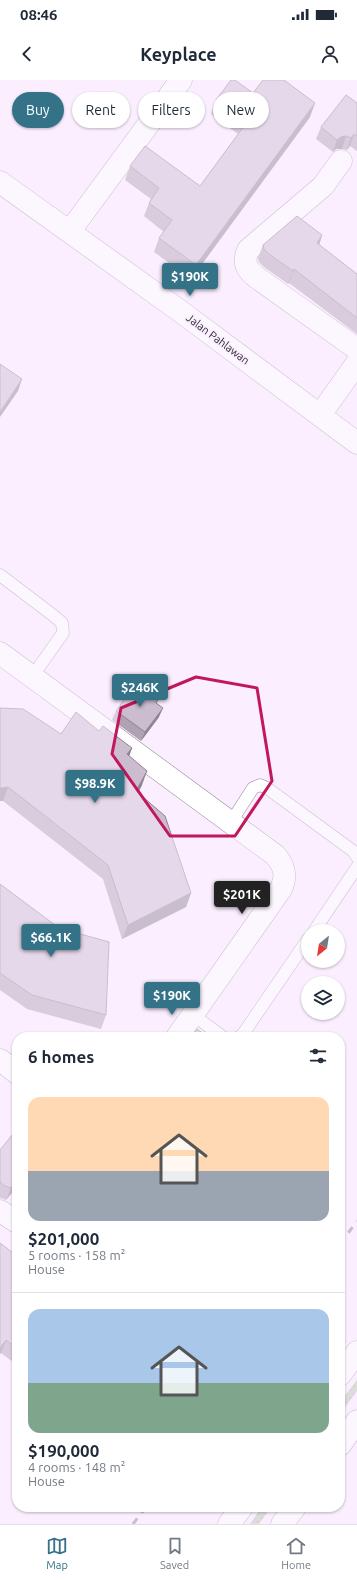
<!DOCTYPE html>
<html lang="en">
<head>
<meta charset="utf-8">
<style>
  body { margin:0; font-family:Ubuntu,sans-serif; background:#f2f2f3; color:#1f2937; height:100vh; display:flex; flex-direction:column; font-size:15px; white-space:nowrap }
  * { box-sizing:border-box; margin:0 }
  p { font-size:13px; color:#747a83 }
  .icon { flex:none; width:22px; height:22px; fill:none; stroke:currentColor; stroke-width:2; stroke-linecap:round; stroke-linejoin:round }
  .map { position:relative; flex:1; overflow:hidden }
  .sheet { position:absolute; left:12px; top:952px; width:333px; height:480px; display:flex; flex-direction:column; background:#fff; border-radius:16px; box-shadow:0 1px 3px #0004 }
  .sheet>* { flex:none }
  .guide { position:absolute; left:12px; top:12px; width:333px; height:36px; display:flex; gap:8px }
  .needle { width:26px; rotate:210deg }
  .tools { position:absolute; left:301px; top:844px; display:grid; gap:8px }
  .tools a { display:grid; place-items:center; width:44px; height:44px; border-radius:50%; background:#fff; box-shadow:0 1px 3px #0004; font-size:20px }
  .price { position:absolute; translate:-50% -34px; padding:0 9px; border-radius:4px; background:#347288; color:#fff; font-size:13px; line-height:26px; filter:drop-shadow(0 1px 2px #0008) }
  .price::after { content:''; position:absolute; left:50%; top:24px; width:12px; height:9px; margin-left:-6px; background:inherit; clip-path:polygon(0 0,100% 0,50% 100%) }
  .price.active { background:#222; color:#fff }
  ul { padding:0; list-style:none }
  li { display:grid; align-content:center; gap:8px; height:212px; padding:0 16px }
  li+li { border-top:1px solid #e0e1e3 }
  li span { display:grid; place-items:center; height:124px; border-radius:12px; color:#555 }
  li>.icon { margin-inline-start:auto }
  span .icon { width:72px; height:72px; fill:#fffc; stroke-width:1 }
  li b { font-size:17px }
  h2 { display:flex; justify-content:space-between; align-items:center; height:48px; padding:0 16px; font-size:17px }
  .tag { padding:0 14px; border-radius:18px; background:#fff; box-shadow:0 1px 3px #0004; font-size:14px; line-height:36px }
  .tag.active { background:#347288; color:#fff }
  .status { display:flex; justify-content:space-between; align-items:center; height:28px; padding:0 20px; background:#fff; direction:ltr }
  .status svg { height:11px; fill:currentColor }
  header { display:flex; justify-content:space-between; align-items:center; height:52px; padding:0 16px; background:#fff; font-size:18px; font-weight:700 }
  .menu { display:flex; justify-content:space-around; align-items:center; height:56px; border-top:1px solid #e0e1e3; background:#fff; font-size:11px; color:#747a83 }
  .menu a { display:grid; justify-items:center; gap:2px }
  .menu .active { color:#347288 }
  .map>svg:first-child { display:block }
  .grass { fill:url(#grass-dots) }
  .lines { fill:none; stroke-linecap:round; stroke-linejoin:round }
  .lane-casing { stroke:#928497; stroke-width:13 }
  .street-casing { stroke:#928497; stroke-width:23 }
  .secondary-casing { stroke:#928497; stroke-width:23 }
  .highway-casing { stroke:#928497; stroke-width:23 }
  .lane { stroke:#fff; stroke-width:12 }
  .street { stroke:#fff; stroke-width:22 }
  .secondary { stroke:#fff; stroke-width:22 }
  .highway { stroke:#fff; stroke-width:22 }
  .rail { stroke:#8c848f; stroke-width:3; stroke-dasharray:7 7; stroke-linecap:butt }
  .wall { fill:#afa2b3 }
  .shaded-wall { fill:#8f8492 }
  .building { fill:#ccbcd0; stroke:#8f8492 }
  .marked { fill:none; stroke:#c2185b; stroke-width:3; stroke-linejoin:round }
  .labels { text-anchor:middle; stroke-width:3; stroke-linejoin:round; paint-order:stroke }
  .street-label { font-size:11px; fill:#2f2a31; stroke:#faeeff }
</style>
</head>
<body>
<div class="status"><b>08:46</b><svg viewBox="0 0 49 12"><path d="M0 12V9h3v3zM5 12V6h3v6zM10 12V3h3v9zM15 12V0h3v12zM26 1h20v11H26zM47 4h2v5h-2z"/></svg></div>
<header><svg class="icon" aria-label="back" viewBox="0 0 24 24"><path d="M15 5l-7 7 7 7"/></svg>Keyplace<svg class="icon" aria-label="person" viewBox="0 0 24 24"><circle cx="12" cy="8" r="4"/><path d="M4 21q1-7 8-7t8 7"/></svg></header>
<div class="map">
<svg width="357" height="1444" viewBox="0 0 357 1444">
  <defs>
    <pattern id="grass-dots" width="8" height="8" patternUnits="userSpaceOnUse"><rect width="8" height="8" fill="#bcc5ad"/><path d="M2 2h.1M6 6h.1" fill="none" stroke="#a2a995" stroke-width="1.8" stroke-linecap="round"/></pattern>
  </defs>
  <rect width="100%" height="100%" fill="#faeeff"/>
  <g class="grass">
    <polygon points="357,1300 357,1311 340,1334 340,1322"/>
    <polygon points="262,1427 271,1427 259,1444 250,1444"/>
  </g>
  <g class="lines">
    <g class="lane-casing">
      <g id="lane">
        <polyline points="0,495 54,536 62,543 63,553 32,597"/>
        <polyline points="231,742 253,708 260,705 267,708 353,771 357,777"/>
        <polyline points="314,851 357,787"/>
        <polyline points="193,935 223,957"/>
        <polyline points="239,957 243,954 308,859"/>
      </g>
    </g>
    <g class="street-casing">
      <g id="street">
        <path d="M341,81L323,106L248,170C243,182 246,189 256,197L357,269"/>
        <polyline points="70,151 181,0"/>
        <polyline points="320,335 357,283"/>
        <path d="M0,573L275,775C285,786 287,796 281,809L177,957"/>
        <polyline points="0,980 17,993"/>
        <polyline points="0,1131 17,1142"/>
      </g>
    </g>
    <g class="secondary-casing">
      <polyline id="secondary" points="0,102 184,234 357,363"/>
    </g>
    <g class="highway-casing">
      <g id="highway">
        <polyline points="340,1295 357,1272"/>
        <polyline points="340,1365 357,1341"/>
        <polyline points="229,1444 242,1427"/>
        <polyline points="282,1444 295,1427"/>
      </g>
    </g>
    <use href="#lane" class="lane"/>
    <use href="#street" class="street"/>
    <use href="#secondary" class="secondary"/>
    <use href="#highway" class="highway"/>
    <g class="rail">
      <polyline points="340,1164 357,1141"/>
      <polyline points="133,1444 146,1427"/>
    </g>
  </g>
  <g class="wall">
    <polygon points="253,13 310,37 191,199 154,172 159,158 164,152 144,136 149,123 151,119 125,100 130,86 200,106 238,54 211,34 216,20"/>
    <polygon points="357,23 357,71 350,66 347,70 342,69 336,69 333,72 316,59 321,47"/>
    <polygon points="322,155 319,165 357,194 357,254 289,203 288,204 264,187 259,182 258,178 263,165"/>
    <polygon points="138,611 157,624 159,637 141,661 112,640 116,631"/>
    <polygon points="0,628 61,654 99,651 132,668 129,676 142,705 138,713 191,813 186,827 122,859 103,799 3,721"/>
    <polygon points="0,804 106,935 101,949 27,929 0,910"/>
    <polygon points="17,1049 17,1107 6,1120 0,1118 0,1070"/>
    <polygon points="0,1163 17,1176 17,1285 1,1273 0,1274"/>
  </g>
  <g class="shaded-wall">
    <polygon points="315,23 310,37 191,199 196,185"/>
    <polygon points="354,54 350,66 347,70 351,58"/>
    <polygon points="346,56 342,69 336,69 333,72 337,60 341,57"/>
    <polygon points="322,155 318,169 317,163"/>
    <polygon points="294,189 289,203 288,204 293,191"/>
    <polygon points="22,299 18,311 0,337 0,332"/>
    <polygon points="163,628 159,637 141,661 145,652"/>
    <polygon points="132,668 127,682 127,674"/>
    <polygon points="147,691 142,705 131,725 136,711"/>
    <polygon points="8,707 3,721 0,721 0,708"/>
    <polygon points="191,813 186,827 122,859 128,845"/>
    <polygon points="17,1100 17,1107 6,1120 11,1108"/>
    <polygon points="6,1260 1,1273 0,1274 0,1268"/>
  </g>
  <g class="building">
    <polygon points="231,0 235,0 253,13 263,0 284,0 315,23 196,185 159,158 172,140 149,123 159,108 130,86 145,66 200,106 247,42 216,20"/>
    <polygon points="346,15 357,23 357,56 354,54 351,58 346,56 341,57 337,60 321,47"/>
    <polygon points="297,136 322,155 317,163 357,194 357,238 294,189 293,191 269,174 264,169 263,165"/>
    <polygon points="0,284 22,299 0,332"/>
    <polygon points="142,605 159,618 156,623 163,628 145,652 116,631 133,607 138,611"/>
    <polygon points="0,628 23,629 61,654 76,632 99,651 103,646 132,668 127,674 147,691 136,711 165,736 191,813 128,845 108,785 8,707 0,708"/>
    <polygon points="0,804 59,848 109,862 106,935 32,915 0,893"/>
    <polygon points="197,949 208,957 191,957"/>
    <polygon points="17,1049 17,1100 11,1108 5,1106 0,1102 0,1070"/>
    <polygon points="0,1163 17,1176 17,1268 6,1260 0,1268"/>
  </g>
  <path d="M0 0H357V1444H0ZM196,597L257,608L272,701L235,756H170L112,674L121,628Z" fill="#faeeff" fill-opacity=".55" fill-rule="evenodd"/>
  <path class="marked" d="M196,597L257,608L272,701L235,756H170L112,674L121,628Z"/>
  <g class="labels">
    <g class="street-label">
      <text transform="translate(218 259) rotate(37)" y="4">Jalan Pahlawan</text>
    </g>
  </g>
</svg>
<div class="tools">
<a><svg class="needle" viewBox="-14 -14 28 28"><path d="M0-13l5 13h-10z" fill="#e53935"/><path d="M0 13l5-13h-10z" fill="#747a83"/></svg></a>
<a><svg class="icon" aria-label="layers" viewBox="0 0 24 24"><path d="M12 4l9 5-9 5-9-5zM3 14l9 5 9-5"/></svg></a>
</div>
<b class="price" style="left:190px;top:217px">$190K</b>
<b class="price" style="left:140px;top:628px">$246K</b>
<b class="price" style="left:95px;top:724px">$98.9K</b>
<b class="price active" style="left:242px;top:835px">$201K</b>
<b class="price" style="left:51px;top:878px">$66.1K</b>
<b class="price" style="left:172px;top:936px">$190K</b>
<div class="guide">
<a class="tag active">Buy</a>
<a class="tag">Rent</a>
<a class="tag">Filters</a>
<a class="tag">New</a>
</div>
<section class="sheet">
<h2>6 homes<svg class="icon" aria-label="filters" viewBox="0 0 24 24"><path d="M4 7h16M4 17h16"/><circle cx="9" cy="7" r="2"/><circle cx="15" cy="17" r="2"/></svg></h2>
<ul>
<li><span style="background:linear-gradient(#ffd9b3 60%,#9aa5b1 0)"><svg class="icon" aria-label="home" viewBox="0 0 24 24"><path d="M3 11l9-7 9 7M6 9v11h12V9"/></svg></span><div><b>$201,000</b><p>5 rooms · 158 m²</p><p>House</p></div></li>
<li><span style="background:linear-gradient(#a9c7e8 60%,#7fa58c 0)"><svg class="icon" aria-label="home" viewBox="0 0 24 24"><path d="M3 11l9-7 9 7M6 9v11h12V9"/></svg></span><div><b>$190,000</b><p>4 rooms · 148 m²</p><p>House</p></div></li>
</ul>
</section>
</div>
<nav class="menu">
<a class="active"><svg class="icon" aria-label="map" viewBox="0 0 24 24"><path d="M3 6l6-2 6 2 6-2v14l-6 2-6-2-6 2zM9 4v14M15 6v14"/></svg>Map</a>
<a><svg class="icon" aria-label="saved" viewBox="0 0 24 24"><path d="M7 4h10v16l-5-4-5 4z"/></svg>Saved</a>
<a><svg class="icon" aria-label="home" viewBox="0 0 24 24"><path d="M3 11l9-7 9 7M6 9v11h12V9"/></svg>Home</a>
</nav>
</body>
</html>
